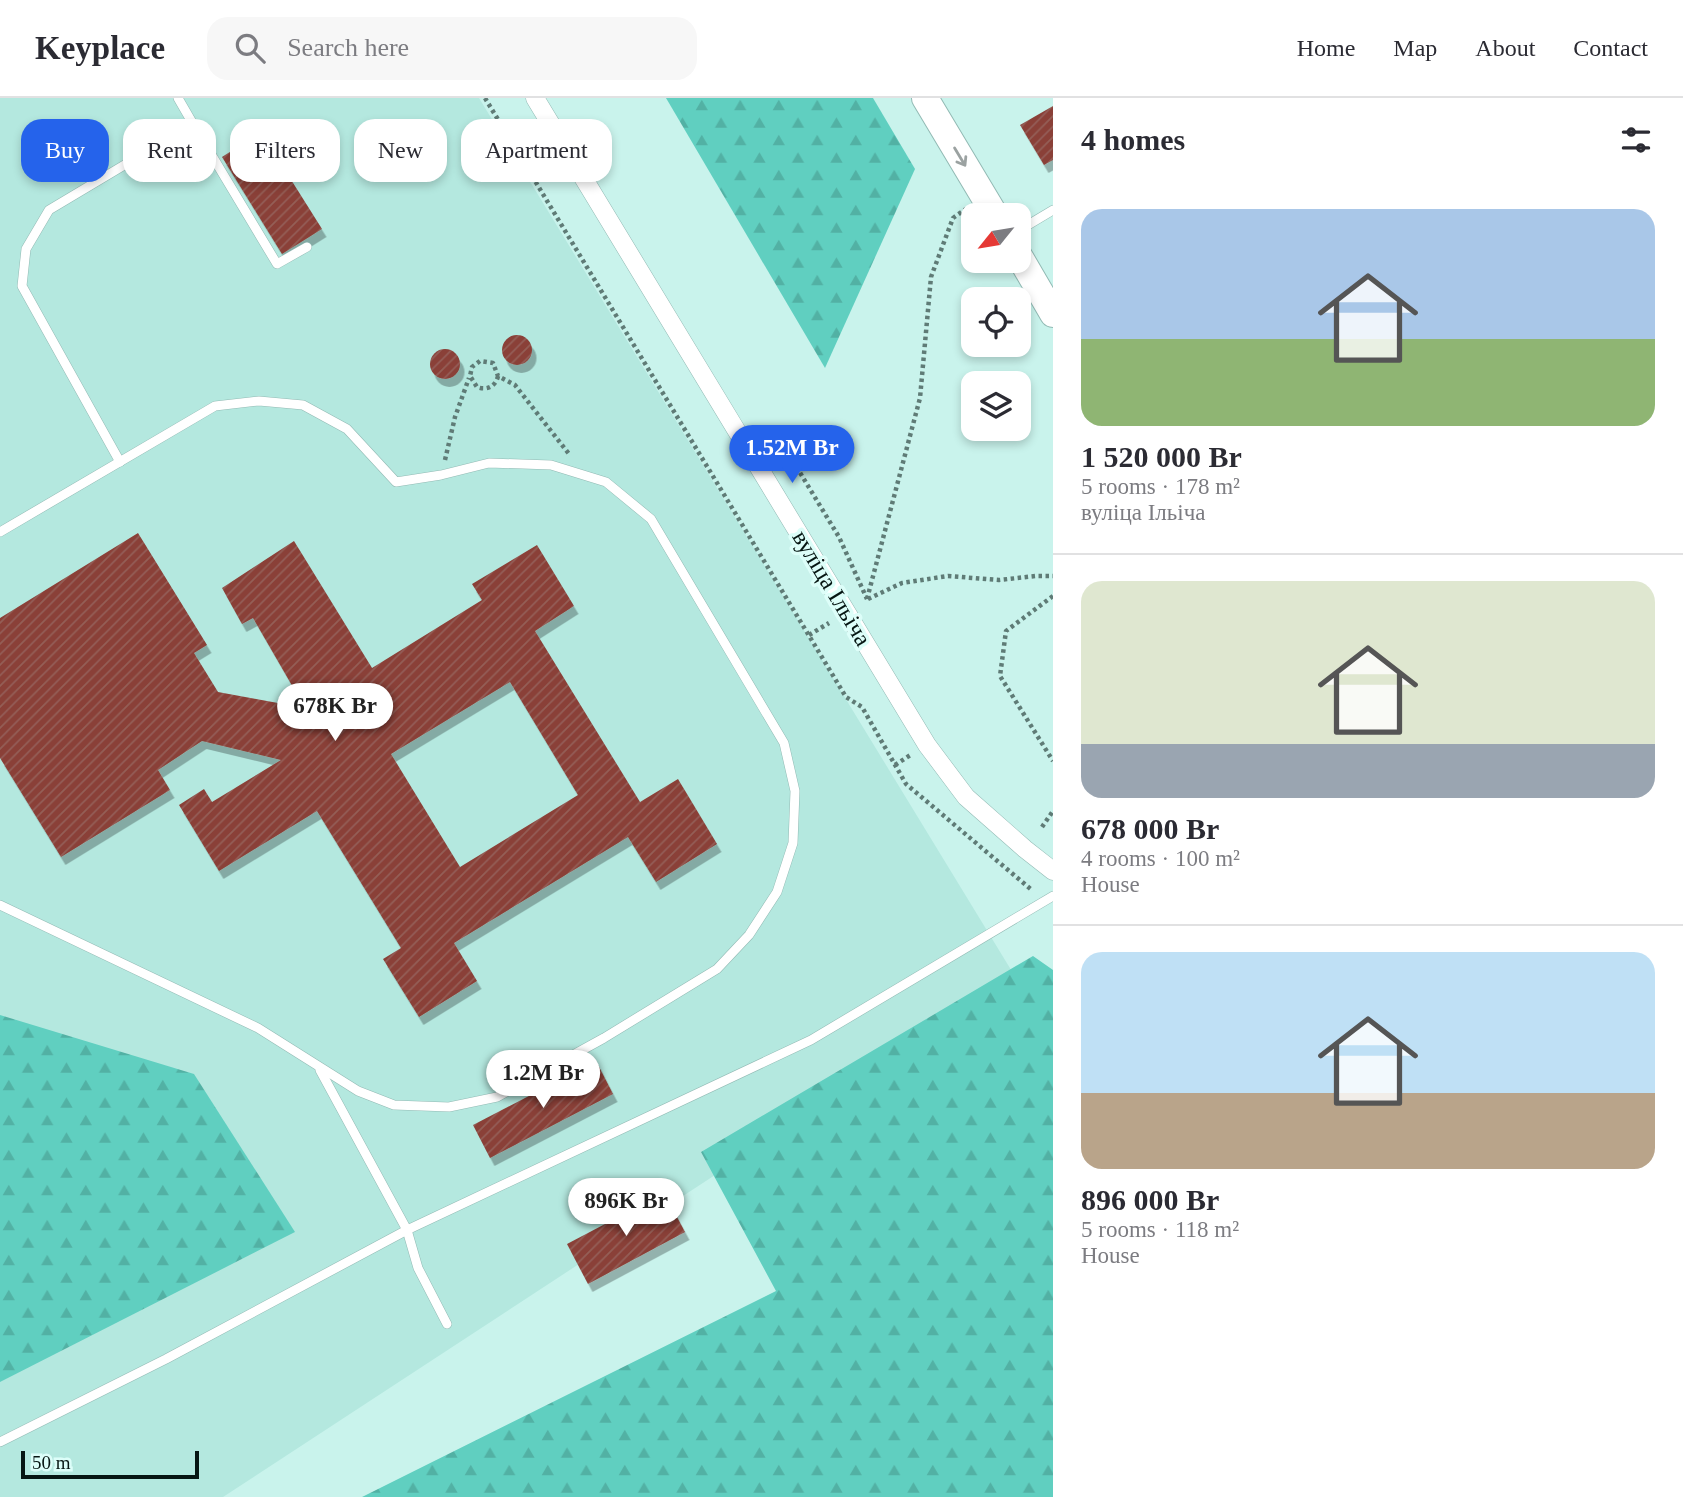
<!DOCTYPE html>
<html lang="en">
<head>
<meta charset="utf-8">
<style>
  body { margin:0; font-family:Georgia,serif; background:#f7f7f7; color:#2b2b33; height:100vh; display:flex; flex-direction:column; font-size:26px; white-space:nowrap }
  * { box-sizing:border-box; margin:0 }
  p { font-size:23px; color:#7c7c81 }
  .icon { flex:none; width:38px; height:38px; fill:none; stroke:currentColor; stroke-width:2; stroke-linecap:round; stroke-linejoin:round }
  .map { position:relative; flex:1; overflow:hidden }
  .drawer { display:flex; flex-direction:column; background:#fff; width:630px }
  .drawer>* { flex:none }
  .top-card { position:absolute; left:21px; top:21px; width:665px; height:63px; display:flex; gap:14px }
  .needle { width:46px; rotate:240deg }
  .controls { position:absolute; left:961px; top:105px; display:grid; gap:14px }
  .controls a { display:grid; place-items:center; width:70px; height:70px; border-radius:14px; background:#fff; box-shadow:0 4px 10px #0003; font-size:35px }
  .scale { position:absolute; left:21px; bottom:18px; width:178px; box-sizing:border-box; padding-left:7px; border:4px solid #061613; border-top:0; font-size:19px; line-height:24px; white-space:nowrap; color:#061613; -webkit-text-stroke:5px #ddfef9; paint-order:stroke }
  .price { position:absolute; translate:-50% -60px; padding:0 16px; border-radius:24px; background:#fff; color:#222; font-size:23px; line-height:46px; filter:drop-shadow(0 2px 4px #0008) }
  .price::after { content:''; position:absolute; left:50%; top:42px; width:21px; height:16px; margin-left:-10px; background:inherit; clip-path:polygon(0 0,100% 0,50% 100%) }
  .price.active { background:#2563eb; color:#fff }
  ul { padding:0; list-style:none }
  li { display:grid; align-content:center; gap:14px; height:371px; padding:0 28px }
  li+li { border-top:2px solid #e1e1e2 }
  li span { display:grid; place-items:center; height:217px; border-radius:21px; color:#555 }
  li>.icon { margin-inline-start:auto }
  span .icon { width:126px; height:126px; fill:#fffc; stroke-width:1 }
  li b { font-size:30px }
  h2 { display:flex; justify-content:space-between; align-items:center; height:84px; padding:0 28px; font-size:30px }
  .pill { padding:0 24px; border-radius:21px; background:#fff; box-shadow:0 4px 10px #0003; font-size:24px; line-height:63px }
  .pill.active { background:#2563eb; color:#fff }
  header { display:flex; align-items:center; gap:42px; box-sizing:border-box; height:98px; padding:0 35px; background:#fff; border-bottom:2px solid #e1e1e2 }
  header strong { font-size:33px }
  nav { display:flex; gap:38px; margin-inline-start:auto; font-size:24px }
  .search { width:490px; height:63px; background:#f7f7f7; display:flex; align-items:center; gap:18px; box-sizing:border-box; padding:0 24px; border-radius:21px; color:#7c7c81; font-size:26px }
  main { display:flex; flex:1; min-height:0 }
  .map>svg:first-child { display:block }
  .built { fill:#b4e8df }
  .forest { fill:url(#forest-firs) }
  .building { fill:url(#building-hatch); fill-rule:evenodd; filter:url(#shadow) }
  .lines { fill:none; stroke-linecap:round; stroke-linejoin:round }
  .lane-casing { stroke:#92bab4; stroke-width:10 }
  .street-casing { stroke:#92bab4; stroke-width:19 }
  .secondary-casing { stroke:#92bab4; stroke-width:28 }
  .path { stroke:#5f7b76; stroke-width:4.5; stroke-dasharray:3.5 3.5; stroke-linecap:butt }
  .lane { stroke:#fff; stroke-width:9 }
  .street { stroke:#fff; stroke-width:18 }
  .secondary { stroke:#fff; stroke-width:26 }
  .oneway { stroke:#9ba2a1 }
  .labels { text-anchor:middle; stroke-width:7; stroke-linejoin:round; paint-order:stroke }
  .street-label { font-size:24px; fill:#061613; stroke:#ddfef9 }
</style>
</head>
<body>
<header>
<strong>Keyplace</strong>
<div class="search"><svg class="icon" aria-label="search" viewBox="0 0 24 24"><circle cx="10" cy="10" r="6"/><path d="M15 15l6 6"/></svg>Search here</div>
<nav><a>Home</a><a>Map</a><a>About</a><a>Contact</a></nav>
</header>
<main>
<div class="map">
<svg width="1053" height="1399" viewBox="0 0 1053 1399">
  <defs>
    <pattern id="forest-firs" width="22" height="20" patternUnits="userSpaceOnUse" patternTransform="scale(1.75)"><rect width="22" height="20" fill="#60cfc0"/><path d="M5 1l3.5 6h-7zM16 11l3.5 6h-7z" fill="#52b1a4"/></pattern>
    <pattern id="building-hatch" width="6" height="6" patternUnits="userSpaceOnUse" patternTransform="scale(1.75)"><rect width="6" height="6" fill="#8a4037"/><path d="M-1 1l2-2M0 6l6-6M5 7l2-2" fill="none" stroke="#945e57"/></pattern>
    <filter id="shadow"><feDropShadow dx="4.5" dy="8" stdDeviation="0" flood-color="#0004"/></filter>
  </defs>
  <rect width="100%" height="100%" fill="#c9f3ec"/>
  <polygon class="built" points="0,0 479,0 1016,880 223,1399 0,1399"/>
  <g class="forest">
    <polygon points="666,0 873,0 915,71 825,270"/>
    <polygon points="1033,858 1053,872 1053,1399 362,1399 776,1193 701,1054"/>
    <polygon points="0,917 194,976 295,1134 0,1284"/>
  </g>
  <g class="building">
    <polygon points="1053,8 1053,62 1044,67 1020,27"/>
    <polygon points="261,34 322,131 282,156 222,59"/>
    <circle cx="517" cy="252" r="15"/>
    <circle cx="445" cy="266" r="15"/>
    <path d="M138,435L207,547L194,555L218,594L305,610L253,520L242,526L222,490L294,443L372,570L482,502L472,486L537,447L574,508L535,533L640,704L678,681L717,746L656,784L628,739L454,845L477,883L419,919L383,861L401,850L317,713L219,773L179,707L204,691L212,704L281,662L202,643L158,672L170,692L61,759L0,660V520ZM510,584L578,697L460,769L391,656Z"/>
    <polygon points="596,963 613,996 490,1060 473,1027"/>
    <polygon points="664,1095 685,1134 588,1186 567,1146"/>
  </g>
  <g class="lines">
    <g class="lane-casing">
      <g id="lane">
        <polyline points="193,26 277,166 307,149"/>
        <polyline points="1018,133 1053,112"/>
        <polyline points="120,364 22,188 26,151 49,112 193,26 178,0"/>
        <polyline points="0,434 215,308 259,303 303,307 347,331 396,384 441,377 489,365 551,367 606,384 651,421 784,645 795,693 793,745 777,794 749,837 717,871 604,940 497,999 449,1009 394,1007 358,993 258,930 0,807"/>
        <polyline points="320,972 407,1132 418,1170 447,1226"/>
        <polyline points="0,1344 166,1261 407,1132 811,942 1053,798"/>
      </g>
    </g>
    <g class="street-casing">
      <polyline id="street" points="535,0 927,647 966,699 1025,751 1053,773"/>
    </g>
    <g class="secondary-casing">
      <g id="secondary">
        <polyline points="925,0 995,117"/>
        <polyline points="1018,156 1053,216"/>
      </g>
    </g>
    <g class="path">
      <polyline points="485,0 846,599 862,609 906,686 1033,793"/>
      <path d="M498,278C496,288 487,293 477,289L470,278L472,269L480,263L493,265L498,278L515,287L569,356"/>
      <polyline points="782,345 839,439 867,501"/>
      <polyline points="445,362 455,319 469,280"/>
      <polyline points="1053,498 1006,533 1000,578 1053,663"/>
      <polyline points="867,501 920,300 931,179 953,120 966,111"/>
      <polyline points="868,501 902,485 948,478 999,482 1036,478 1053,478"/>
      <polyline points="809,537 829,525"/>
      <polyline points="895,667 912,656"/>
      <polyline points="1042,729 1053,713"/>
    </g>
    <use href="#lane" class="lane"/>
    <use href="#street" class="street"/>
    <use href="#secondary" class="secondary"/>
  </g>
  <defs><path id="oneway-shaft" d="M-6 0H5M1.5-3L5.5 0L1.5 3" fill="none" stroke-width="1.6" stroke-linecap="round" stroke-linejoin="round" transform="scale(1.75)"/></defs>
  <use class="oneway" href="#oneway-shaft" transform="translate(960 59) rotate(59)"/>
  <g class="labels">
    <g class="street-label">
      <text transform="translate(832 490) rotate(59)" y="8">вуліца Ільіча</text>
    </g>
  </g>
</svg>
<div class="controls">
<a><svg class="needle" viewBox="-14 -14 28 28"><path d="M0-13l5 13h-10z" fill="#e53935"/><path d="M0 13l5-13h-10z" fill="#7c7c81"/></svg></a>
<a><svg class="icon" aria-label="locate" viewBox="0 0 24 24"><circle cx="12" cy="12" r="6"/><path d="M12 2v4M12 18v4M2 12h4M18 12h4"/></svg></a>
<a><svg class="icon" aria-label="layers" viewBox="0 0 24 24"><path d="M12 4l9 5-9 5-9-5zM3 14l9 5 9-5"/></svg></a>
</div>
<div class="scale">50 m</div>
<b class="price active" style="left:792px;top:387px">1.52M Br</b>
<b class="price" style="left:335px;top:645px">678K Br</b>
<b class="price" style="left:543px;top:1012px">1.2M Br</b>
<b class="price" style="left:626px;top:1140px">896K Br</b>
<div class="top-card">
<a class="pill active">Buy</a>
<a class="pill">Rent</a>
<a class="pill">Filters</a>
<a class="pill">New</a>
<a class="pill">Apartment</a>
</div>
</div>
<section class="drawer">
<h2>4 homes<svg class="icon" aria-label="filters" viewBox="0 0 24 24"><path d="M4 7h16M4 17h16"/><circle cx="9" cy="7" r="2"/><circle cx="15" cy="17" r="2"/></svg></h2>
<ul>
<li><span style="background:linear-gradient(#a9c7e8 60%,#8fb573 0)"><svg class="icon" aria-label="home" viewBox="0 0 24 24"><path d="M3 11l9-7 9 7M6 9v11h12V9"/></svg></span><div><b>1 520 000 Br</b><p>5 rooms · 178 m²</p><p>вуліца Ільіча</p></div></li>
<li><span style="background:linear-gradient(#dfe7d0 75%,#9aa5b1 0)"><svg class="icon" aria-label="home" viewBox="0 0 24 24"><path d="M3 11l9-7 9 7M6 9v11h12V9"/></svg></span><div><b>678 000 Br</b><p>4 rooms · 100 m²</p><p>House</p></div></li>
<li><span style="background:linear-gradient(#bfe0f5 65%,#b9a48a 0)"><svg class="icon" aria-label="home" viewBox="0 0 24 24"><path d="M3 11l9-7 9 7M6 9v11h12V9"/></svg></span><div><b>896 000 Br</b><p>5 rooms · 118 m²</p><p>House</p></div></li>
</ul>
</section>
</main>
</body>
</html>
